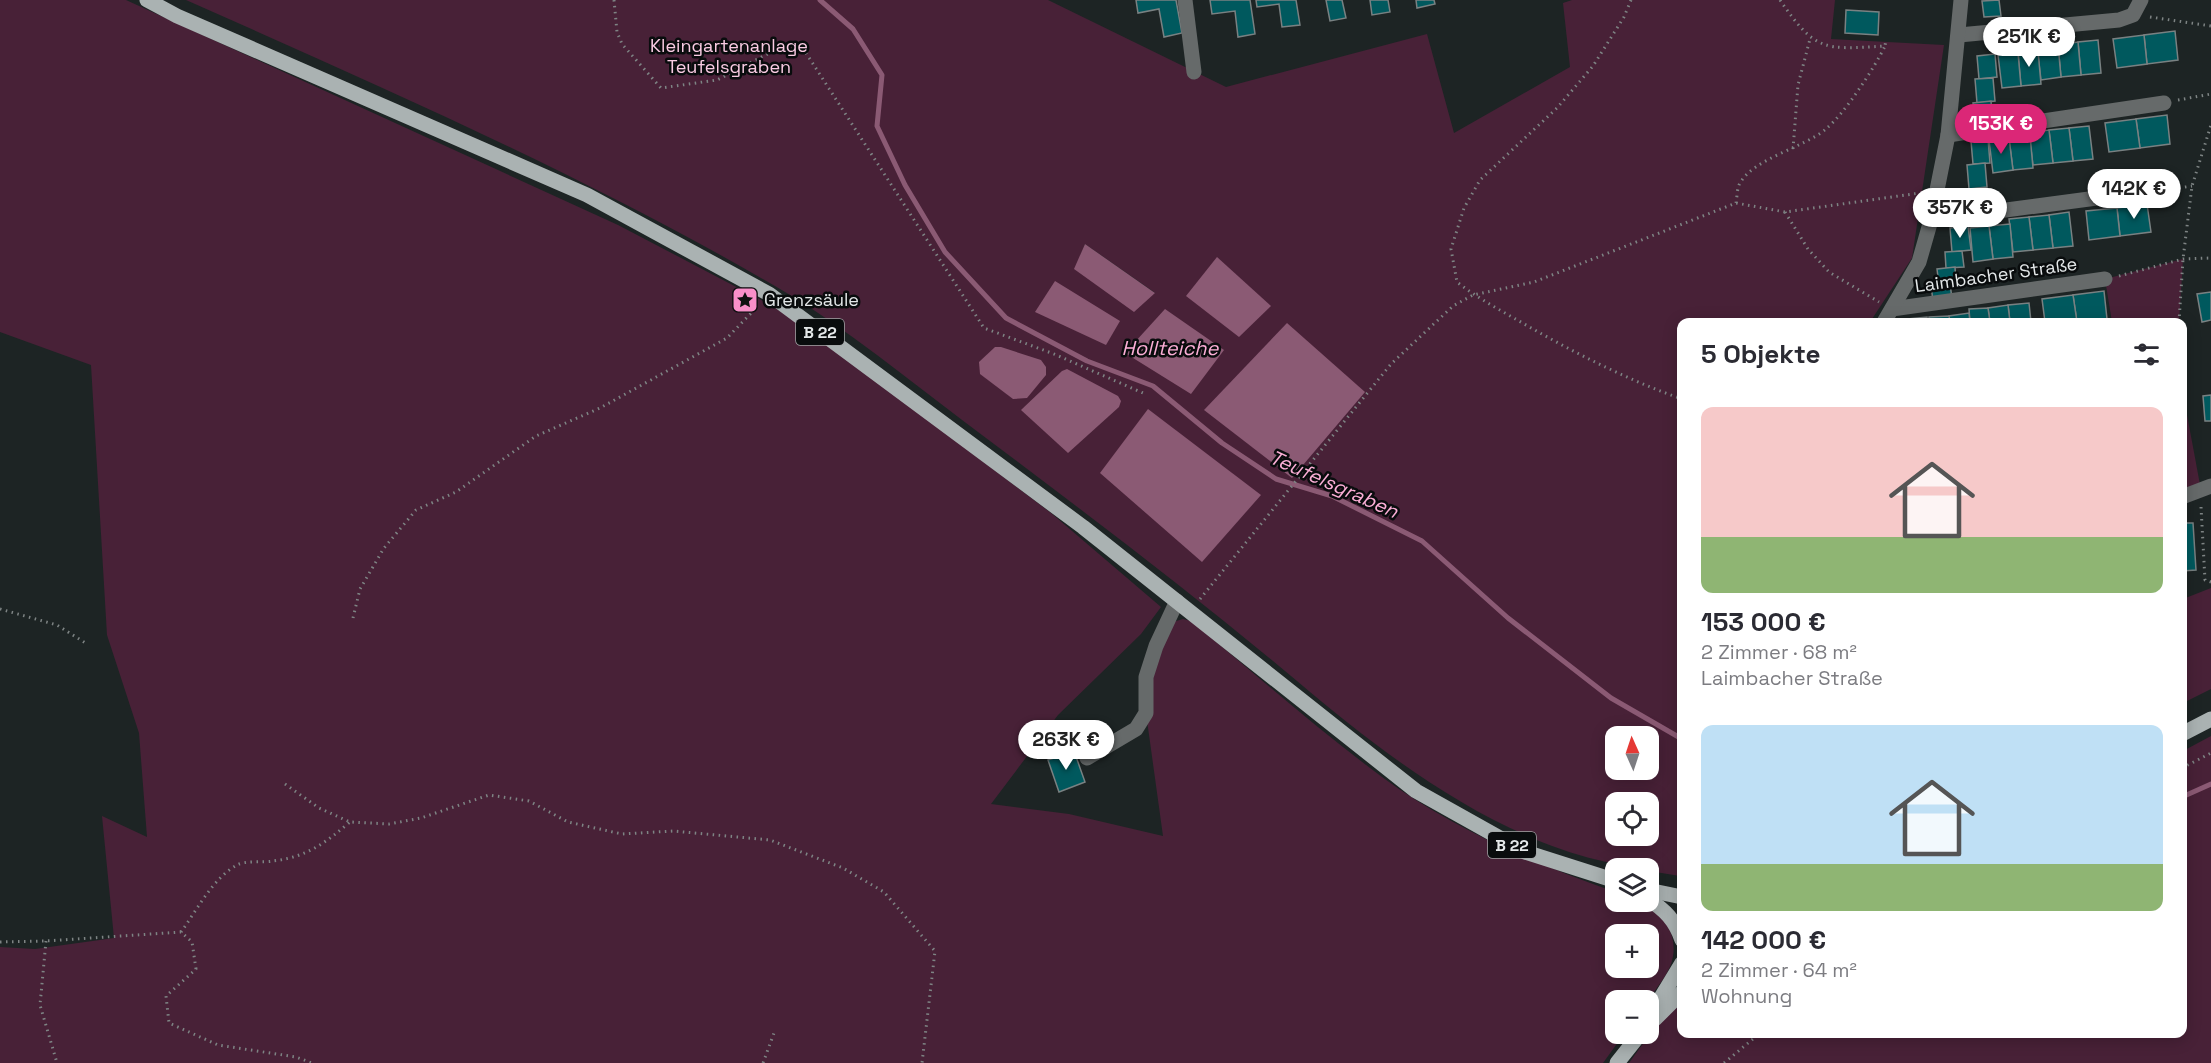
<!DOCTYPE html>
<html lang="de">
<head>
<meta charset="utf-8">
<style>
  body { margin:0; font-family:"Space Grotesk",sans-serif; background:#f2f2f3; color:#2b2b33; height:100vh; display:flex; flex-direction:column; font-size:22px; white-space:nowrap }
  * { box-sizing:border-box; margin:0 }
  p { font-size:20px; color:#7c7c81 }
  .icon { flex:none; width:33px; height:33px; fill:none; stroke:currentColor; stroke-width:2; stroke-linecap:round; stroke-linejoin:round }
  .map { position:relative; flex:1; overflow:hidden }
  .sheet { position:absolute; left:1677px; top:318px; width:510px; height:720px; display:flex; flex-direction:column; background:#fff; border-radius:12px; box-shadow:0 3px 15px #0003 }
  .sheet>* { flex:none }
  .needle { width:39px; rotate:357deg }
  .controls { position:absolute; left:1605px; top:726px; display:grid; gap:12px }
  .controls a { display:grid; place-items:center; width:54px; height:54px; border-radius:12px; background:#fff; box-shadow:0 3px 15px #0003; font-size:30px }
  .price { position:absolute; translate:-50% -51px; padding:0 14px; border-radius:21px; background:#fff; color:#222; font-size:20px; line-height:39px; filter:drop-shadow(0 2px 3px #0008) }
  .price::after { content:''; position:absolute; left:50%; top:36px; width:18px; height:14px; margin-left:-9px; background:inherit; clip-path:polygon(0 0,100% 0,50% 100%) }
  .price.current { background:#db2777; color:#fff }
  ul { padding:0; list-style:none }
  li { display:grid; align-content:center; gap:12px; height:318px; padding:0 24px }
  li span { display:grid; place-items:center; height:186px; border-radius:12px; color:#555 }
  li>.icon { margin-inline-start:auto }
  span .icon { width:108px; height:108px; fill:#fffc; stroke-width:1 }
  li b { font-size:26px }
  h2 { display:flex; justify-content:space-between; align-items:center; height:72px; padding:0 24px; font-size:26px }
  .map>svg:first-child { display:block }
  .green { fill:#482137; fill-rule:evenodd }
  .water { fill:#8b5a74 }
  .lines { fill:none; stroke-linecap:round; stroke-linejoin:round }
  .stream { stroke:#8b5a74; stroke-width:5 }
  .building { fill:#00595e; stroke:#798182; stroke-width:1.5 }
  .path { stroke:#7e8484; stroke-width:3; stroke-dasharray:1.5 4.5; stroke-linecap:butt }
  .minor { stroke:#666a6a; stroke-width:15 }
  .major { stroke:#aab2b2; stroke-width:15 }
  .labels { text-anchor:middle; stroke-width:5; stroke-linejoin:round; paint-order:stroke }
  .shield { fill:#090c0d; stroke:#a2a6a7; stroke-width:1.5 }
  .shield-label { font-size:16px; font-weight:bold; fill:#e4e8e9 }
  .park-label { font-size:18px; fill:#facbe3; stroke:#090c0d }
  .street-label { font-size:18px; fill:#e4e8e9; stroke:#090c0d }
  .poi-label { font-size:18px; fill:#e4e8e9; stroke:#090c0d; text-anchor:start }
  .water-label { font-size:20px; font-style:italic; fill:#fbaed6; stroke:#090c0d }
</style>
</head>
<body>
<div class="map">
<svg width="2211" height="1063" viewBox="0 0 2211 1063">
  <rect width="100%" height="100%" fill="#1d2424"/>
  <g class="green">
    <path d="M0,0H126L618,225L786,313L1051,513L1161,607L1141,634L1058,715L991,804L1069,814L1163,836L1146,713V677L1173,622L1183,619L1191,621C1254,673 1316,728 1382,777C1451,828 1535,864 1615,892L1616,902C1623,902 1636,899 1643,902C1663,912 1677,934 1673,956C1671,972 1657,987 1648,1000H1616V1034H1624L1603,1063H0V947L35,949L114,938L102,816L147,837L139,733L107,635L91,365L0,332ZM1616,934H1648V968H1616Z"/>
    <path d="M186,0H1048L1226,87L1427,34L1454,133L1570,67L1563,3L1572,0H1835L1831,39L1944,45L1912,258L1870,322H1682L1680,876L1649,871L1648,868C1631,868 1615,864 1598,860C1487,833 1383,754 1297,681C1193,594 1086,513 978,432C911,382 847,328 775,286C586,176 386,89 186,0ZM1085,244L1154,292L1155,293L1075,269ZM1616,736H1648V770H1616ZM1616,802H1648V836H1616Z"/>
    <polygon points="2183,259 2179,322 2112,322 2105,279"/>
    <polygon points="2182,388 2201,490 2182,497"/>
    <polygon points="2211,588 2211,689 2183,703 2183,599"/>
    <polygon points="2211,736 2211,1063 1629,1063 1652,1031 1681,1002 1682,1034 2182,1034 2183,751"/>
  </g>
  <g class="water">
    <polygon points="1085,244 1155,293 1134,312 1074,269"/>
    <polygon points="1217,257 1271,306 1239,337 1186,296"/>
    <polygon points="1055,281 1120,321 1106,345 1035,312"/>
    <polygon points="1165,309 1224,350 1191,394 1125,353"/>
    <polygon points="1287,323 1365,392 1292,478 1204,410"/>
    <polygon points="995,347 1001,347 1041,360 1046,367 1046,375 1027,398 1013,399 980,374 979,362"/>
    <polygon points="1067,369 1118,396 1121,401 1119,407 1068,453 1021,410 1062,371"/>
    <polygon points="1148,409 1261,495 1202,562 1100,473"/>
  </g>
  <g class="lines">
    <g class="stream">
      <polyline points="820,0 853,29 882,75 877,126 905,185 945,252 1006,318 1087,361 1153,386 1222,443 1276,479 1332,496 1422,541 1508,618 1611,698 1682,739"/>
      <polyline points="2182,797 2211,784"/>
    </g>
  </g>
  <g class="building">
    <polygon points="1136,0 1176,0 1182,33 1164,37 1159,9 1138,13"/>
    <polygon points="1210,0 1250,0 1255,34 1238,37 1235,11 1212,14"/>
    <polygon points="1256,0 1296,0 1300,25 1282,27 1279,4 1257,7"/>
    <polygon points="1326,0 1342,0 1346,18 1330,21"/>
    <polygon points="1370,0 1388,0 1390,12 1372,15"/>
    <polygon points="1416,0 1434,0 1435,4 1417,8"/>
    <polygon points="1999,0 2001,16 1984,17 1982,1"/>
    <polygon points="1846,10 1879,12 1878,35 1845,33"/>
    <polygon points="2175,31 2178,60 2147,64 2144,35"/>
    <polygon points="2144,35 2147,64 2117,68 2113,39"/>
    <polygon points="2098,40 2101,73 2081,75 2078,42"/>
    <polygon points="2078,42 2081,75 2061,77 2058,45"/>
    <polygon points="2058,45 2061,77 2041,80 2037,47"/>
    <polygon points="2038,51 2041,84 2021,86 2018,53"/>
    <polygon points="2018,53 2021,86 2002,88 1998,55"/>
    <polygon points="1995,54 1997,77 1979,79 1977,56"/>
    <polygon points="1993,78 1995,101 1977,103 1975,79"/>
    <polygon points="1991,101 1993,125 1976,127 1973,103"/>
    <polygon points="2167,115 2170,144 2140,148 2136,119"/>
    <polygon points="2136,119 2140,148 2109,152 2105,123"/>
    <polygon points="2089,126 2093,159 2073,161 2069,128"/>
    <polygon points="2069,128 2073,161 2053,163 2049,130"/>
    <polygon points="2049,130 2053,163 2033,165 2029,133"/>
    <polygon points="2030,135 2033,168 2013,170 2009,138"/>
    <polygon points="2009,138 2013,170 1993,173 1989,140"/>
    <polygon points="1988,139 1990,163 1973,164 1971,141"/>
    <polygon points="1985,163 1987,187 1969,189 1967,165"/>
    <polygon points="1982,188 1984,210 1964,212 1962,190"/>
    <polygon points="2147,204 2151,232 2120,236 2117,208"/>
    <polygon points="2117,208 2120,236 2089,240 2086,211"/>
    <polygon points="2069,212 2073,246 2053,248 2049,215"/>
    <polygon points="2049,215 2053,248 2033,250 2029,217"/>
    <polygon points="2029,217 2033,250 2013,252 2009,219"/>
    <polygon points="2010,224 2013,257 1993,259 1989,226"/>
    <polygon points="1968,226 1971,250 1952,252 1950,228"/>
    <polygon points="1989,226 1993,259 1973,262 1970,228"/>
    <polygon points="1962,251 1964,267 1946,268 1945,252"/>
    <polygon points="1955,267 1956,283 1939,285 1937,269"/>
    <polygon points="1950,283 1952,299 1933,301 1931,285"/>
    <polygon points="2104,291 2107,319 2077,322 2073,295"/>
    <polygon points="2211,292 2211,320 2202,322 2197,294"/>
    <polygon points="2073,295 2077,322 2045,322 2042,299"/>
    <polygon points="2029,303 2031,322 2010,322 2008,305"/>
    <polygon points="2008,305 2010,322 1990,322 1988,308"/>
    <polygon points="1988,308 1990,322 1970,322 1969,309"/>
    <polygon points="1969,313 1970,322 1950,322 1949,316"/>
    <polygon points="1949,316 1950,322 1929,322 1929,317"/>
    <polygon points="1927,317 1927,322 1909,322 1908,319"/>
    <polygon points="2211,395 2211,421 2205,421 2203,396"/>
    <polygon points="2182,523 2193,523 2196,570 2182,571"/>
    <polygon points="1074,751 1085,782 1059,792 1048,760"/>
  </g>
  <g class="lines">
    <g class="path">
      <polyline points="614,0 617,32 622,44 661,88 717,80 781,47 806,53 984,328 1054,354 1143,393"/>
      <path d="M1631,0L1624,17L1593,66L1557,108L1480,180L1464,208L1451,249L1457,282C1476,297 1498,309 1519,321C1571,351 1625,379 1682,399"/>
      <path d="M1780,0C1815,51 1823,50 1885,46L1886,39"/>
      <polyline points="2150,17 2211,26"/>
      <polyline points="2178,100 2211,94"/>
      <polyline points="1793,149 1798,85 1810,39"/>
      <polyline points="2179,188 2192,186"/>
      <path d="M1736,203C1737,198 1737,190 1739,185C1752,158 1805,148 1827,128C1845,113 1875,67 1885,46"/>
      <polyline points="1785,212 1808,249 1829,272 1879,302"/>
      <polyline points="2119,276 2183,259 2211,258"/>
      <polyline points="2179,322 2183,259 2192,186 2211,125"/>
      <polyline points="2201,507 2205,580 2211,582"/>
      <polyline points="1200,599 1391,364 1453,306 1473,295 1534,282 1736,203 1785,212 1920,193"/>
      <polyline points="0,609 57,625 87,644"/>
      <polyline points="353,618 360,589 384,548 416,510 456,492 536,436 600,408 727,338 758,306"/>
      <polyline points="2182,768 2211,753"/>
      <polyline points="285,784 319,808 350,822 389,824 421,818 489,795 529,801 568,822 622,834 673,831 770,840 843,868 884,892 935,951 922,1063"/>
      <path d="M181,932C197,910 213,878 237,865C246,860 263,863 273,861C307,857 325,843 350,822"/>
      <polyline points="46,941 40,1005 57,1063"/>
      <polyline points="0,942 46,941 181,932 192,942 196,969 166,996 169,1023 218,1045 296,1057 312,1063"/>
      <polyline points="763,1063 774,1033"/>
      <polyline points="1724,1063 1759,1034"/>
    </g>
    <g class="minor">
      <polyline points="1185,0 1194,72"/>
      <polyline points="1959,35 2119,20 2133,15 2141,0"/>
      <polyline points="1948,135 2164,103"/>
      <polyline points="1931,220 2164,189"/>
      <polyline points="1892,309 2105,279"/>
      <polyline points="1884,322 1919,262 1931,220 1948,135 1961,0"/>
      <polyline points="2182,497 2211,486"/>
      <polyline points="1087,758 1136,729 1146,713 1146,677 1156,646 1177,601"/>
    </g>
    <g class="major">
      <polyline points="147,0 177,16 587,195 769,294 1083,527 1416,791 1525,852 1616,881"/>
      <polyline points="2182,734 2211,719"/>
      <polyline points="1648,890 1682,897"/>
      <path d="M1648,899C1665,910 1675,920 1682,940"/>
      <polyline points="1648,1019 1682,963"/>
      <polyline points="1655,1019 1682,992"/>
      <polyline points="1617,1063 1640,1034"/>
    </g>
  </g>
  <defs>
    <g id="sight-square" transform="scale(1.35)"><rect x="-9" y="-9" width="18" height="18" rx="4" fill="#f98fc9" stroke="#090c0d"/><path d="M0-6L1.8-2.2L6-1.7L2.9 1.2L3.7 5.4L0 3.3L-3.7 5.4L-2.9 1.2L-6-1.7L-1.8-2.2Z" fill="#111"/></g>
  </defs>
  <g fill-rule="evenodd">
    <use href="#sight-square" x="745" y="300"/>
  </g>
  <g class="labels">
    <g class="shield">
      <rect x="796" y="319" width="48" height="26" rx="4.5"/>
      <rect x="1488" y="832" width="48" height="26" rx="4.5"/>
    </g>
    <g class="shield-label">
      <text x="820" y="338">B 22</text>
      <text x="1512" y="851">B 22</text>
    </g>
    <g class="park-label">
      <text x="729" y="52">Kleingartenanlage<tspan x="729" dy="21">Teufelsgraben</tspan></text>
    </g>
    <g class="street-label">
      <text transform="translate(1996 275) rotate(-8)" y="6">Laimbacher Straße</text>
    </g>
    <g class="poi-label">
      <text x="764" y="306">Grenzsäule</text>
    </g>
    <g class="water-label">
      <text x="1170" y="355">Hollteiche</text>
      <text transform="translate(1334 484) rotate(24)" y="7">Teufelsgraben</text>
    </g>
  </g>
</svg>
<div class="controls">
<a><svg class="needle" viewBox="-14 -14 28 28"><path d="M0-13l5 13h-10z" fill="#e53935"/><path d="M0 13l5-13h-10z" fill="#7c7c81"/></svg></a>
<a><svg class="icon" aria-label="locate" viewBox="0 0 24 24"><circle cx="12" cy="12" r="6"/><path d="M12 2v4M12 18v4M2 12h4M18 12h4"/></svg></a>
<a><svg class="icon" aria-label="layers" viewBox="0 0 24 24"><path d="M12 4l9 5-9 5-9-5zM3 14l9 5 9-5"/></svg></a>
<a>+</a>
<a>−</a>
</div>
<b class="price" style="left:2029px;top:68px">251K €</b>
<b class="price current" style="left:2001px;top:155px">153K €</b>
<b class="price" style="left:2134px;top:220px">142K €</b>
<b class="price" style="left:1960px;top:239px">357K €</b>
<b class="price" style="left:1066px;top:771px">263K €</b>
<section class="sheet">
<h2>5 Objekte<svg class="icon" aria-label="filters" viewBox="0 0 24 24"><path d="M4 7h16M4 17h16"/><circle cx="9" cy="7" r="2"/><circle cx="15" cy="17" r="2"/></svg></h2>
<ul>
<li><span style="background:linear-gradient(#f6c9c9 70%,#8fb573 0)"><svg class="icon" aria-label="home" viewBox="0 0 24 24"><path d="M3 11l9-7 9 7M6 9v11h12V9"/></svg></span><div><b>153 000 €</b><p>2 Zimmer · 68 m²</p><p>Laimbacher Straße</p></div></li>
<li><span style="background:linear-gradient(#bfe0f5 75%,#8fb573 0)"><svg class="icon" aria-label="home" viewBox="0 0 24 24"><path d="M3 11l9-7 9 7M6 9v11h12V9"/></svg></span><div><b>142 000 €</b><p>2 Zimmer · 64 m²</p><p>Wohnung</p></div></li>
</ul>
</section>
</div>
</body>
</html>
